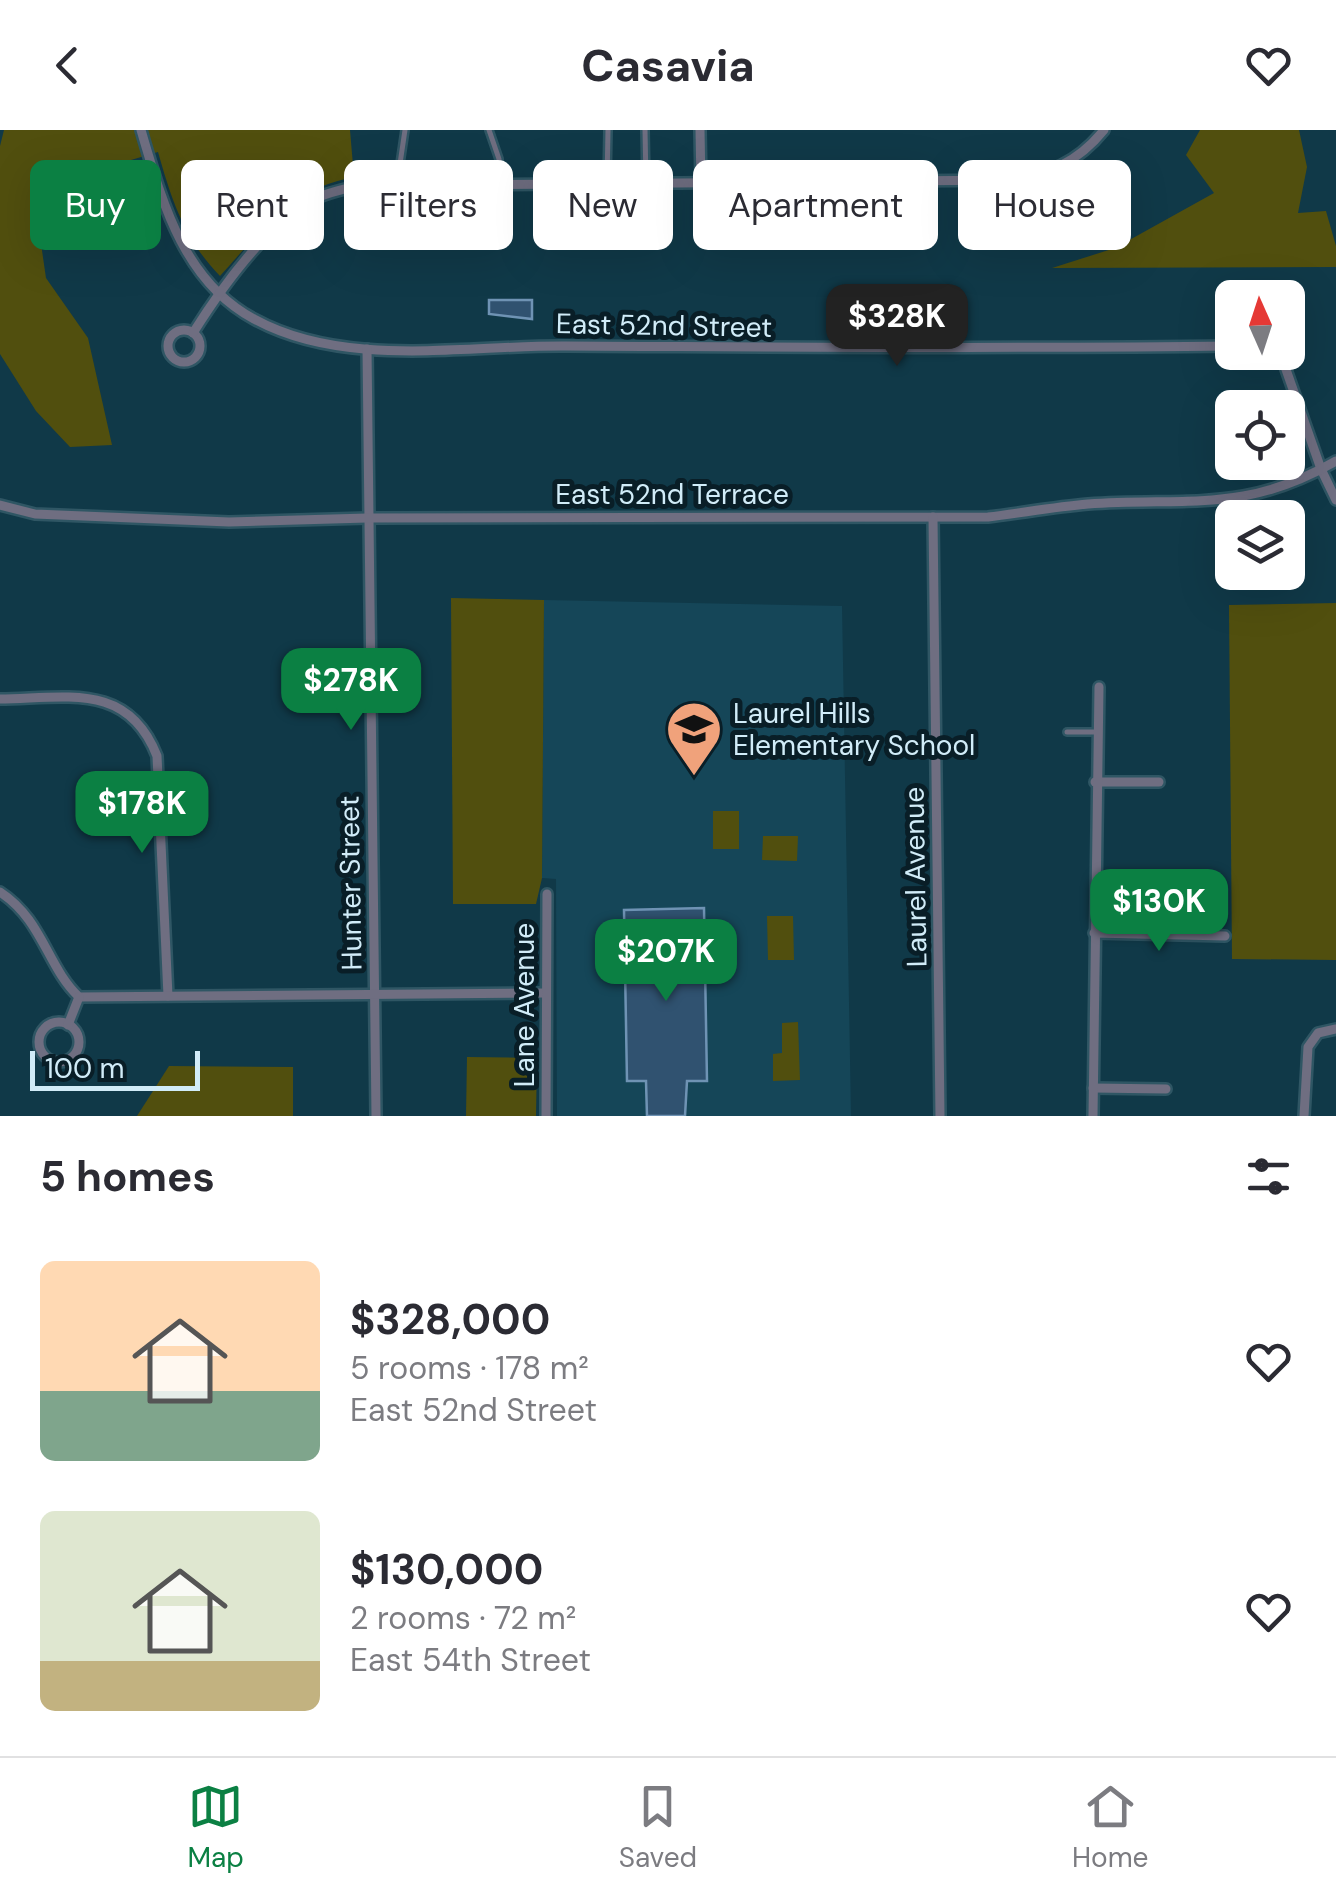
<!DOCTYPE html>
<html lang="en">
<head>
<meta charset="utf-8">
<style>
  body { margin:0; font-family:"DM Sans",sans-serif; background:#f7f7f7; color:#2b2b33; height:100vh; display:flex; flex-direction:column; font-size:38px; white-space:nowrap }
  * { box-sizing:border-box; margin:0 }
  p { font-size:32px; color:#7c7c81 }
  .icon { flex:none; width:55px; height:55px; fill:none; stroke:currentColor; stroke-width:2; stroke-linecap:round; stroke-linejoin:round }
  .map { position:relative; height:986px; overflow:hidden }
  .panel { display:flex; flex-direction:column; background:#fff; flex:1 }
  .panel>* { flex:none }
  .hud { position:absolute; left:30px; top:30px; width:1278px; height:90px; display:flex; gap:20px }
  .needle { width:65px; rotate:357deg }
  .tools { position:absolute; left:1215px; top:150px; display:grid; gap:20px }
  .tools a { display:grid; place-items:center; width:90px; height:90px; border-radius:15px; background:#fff; box-shadow:0 10px 40px #0002; font-size:50px }
  .scale { position:absolute; left:30px; bottom:25px; width:170px; box-sizing:border-box; padding-left:10px; border:5px solid #d1ecf8; border-top:0; font-size:28px; line-height:35px; white-space:nowrap; color:#d1ecf8; -webkit-text-stroke:8px #091e27; paint-order:stroke }
  .price { position:absolute; translate:-50% -85px; padding:0 22px; border-radius:20px; background:#0b8043; color:#fff; font-size:32px; line-height:65px; filter:drop-shadow(0 2px 5px #0008) }
  .price::after { content:''; position:absolute; left:50%; top:60px; width:30px; height:22px; margin-left:-15px; background:inherit; clip-path:polygon(0 0,100% 0,50% 100%) }
  .price.current { background:#222; color:#fff }
  ul { padding:0; list-style:none }
  li { display:flex; align-items:center; gap:30px; height:250px; padding:0 40px }
  li span { display:grid; place-items:center; flex:none; width:280px; height:200px; border-radius:15px; color:#555 }
  li>.icon { margin-inline-start:auto }
  span .icon { width:120px; height:120px; fill:#fffc; stroke-width:1 }
  li b { font-size:42px }
  h2 { display:flex; justify-content:space-between; align-items:center; height:120px; padding:0 40px; font-size:42px }
  .tag { padding:0 35px; border-radius:15px; background:#fff; box-shadow:0 10px 40px #0002; font-size:35px; line-height:90px }
  .tag.current { background:#0b8043; color:#fff }
  header { display:flex; justify-content:space-between; align-items:center; height:130px; padding:0 40px; background:#fff; font-size:45px; font-weight:700 }
  .dock { display:flex; justify-content:space-around; align-items:center; height:140px; border-top:2px solid #e1e1e2; background:#fff; font-size:28px; color:#7c7c81 }
  .dock a { display:grid; justify-items:center; gap:5px }
  .dock .current { color:#0b8043 }
  .map>svg:first-child { display:block }
  .built { fill:#154658 }
  .green { fill:#514f0e }
  .building { fill:#305270; stroke:#6f93b4; stroke-width:2.5 }
  .lines { fill:none; stroke-linecap:round; stroke-linejoin:round }
  .lane-casing { stroke:#2f5664; stroke-width:10 }
  .street-casing { stroke:#2f5664; stroke-width:14 }
  .lane { stroke:#6f6e81; stroke-width:5 }
  .street { stroke:#6f6e81; stroke-width:9 }
  .labels { text-anchor:middle; stroke-width:10; stroke-linejoin:round; paint-order:stroke }
  .street-label { font-size:28px; fill:#d1ecf8; stroke:#091e27 }
  .poi-label { font-size:28px; fill:#d1ecf8; stroke:#091e27; text-anchor:start }
</style>
</head>
<body>
<header><svg class="icon" aria-label="back" viewBox="0 0 24 24"><path d="M15 5l-7 7 7 7"/></svg>Casavia<svg class="icon" aria-label="heart" viewBox="0 0 24 24"><path d="M12 20l-8-8c-3-5 5-10 8-4 3-6 11-1 8 4z"/></svg></header>
<div class="map">
<svg width="1336" height="986" viewBox="0 0 1336 986">
  <rect width="100%" height="100%" fill="#103948"/>
  <polygon class="built" points="544,470 842,476 851,986 557,986 556,749 542,748"/>
  <g class="green">
    <path d="M4,0H350L354,47C286,61 265,97 220,146C184,109 172,71 158,22L33,59L46,148L88,208L112,315L70,317L36,281L0,224V16Z"/>
    <polygon points="1200,0 1299,0 1307,37 1298,83 1326,81 1336,116 1336,137 1052,138 1115,118 1214,63 1186,25"/>
    <polygon points="451,468 544,470 542,748 536,774 453,774"/>
    <polygon points="1336,473 1336,830 1232,829 1229,475"/>
    <rect x="713" y="681" width="26" height="38"/>
    <polygon points="763,706 798,706 797,731 762,730"/>
    <polygon points="767,786 793,786 794,830 768,830"/>
    <polygon points="798,892 800,950 773,951 773,924 782,923 782,893"/>
    <polygon points="467,927 537,928 536,986 466,986"/>
    <polygon points="169,936 293,937 293,986 137,986"/>
  </g>
  <g class="building">
    <polygon points="489,170 532,170 532,189 489,184"/>
    <polygon points="704,778 707,951 687,951 685,986 647,986 646,951 627,951 624,780"/>
  </g>
  <g class="lines">
    <g class="lane-casing">
      <g id="lane">
        <polyline points="489,0 499,29 498,54"/>
        <polyline points="645,0 646,52"/>
        <polyline points="607,52 608,0"/>
        <polyline points="397,54 405,0"/>
        <polyline points="1067,602 1097,602"/>
      </g>
    </g>
    <g class="street-casing">
      <g id="street">
        <path d="M141,0C162,71 183,151 254,189C345,239 466,215 566,216C789,217 1010,219 1232,216"/>
        <polyline points="700,0 701,54"/>
        <circle cx="184" cy="216" r="16"/>
        <path d="M193,203C222,157 269,90 319,67C331,62 345,59 357,56L1008,50C1049,45 1078,32 1104,0"/>
        <polyline points="367,219 376,986"/>
        <polyline points="1276,222 1283,231 1321,339 1336,370"/>
        <path d="M0,375L35,384L229,392L367,388L988,387C1021,383 1054,377 1088,374C1187,367 1244,384 1336,331"/>
        <polyline points="933,387 940,986"/>
        <path d="M0,569C67,568 128,552 157,626L168,866"/>
        <polyline points="1095,652 1159,652"/>
        <path d="M0,762C43,790 47,837 79,867L546,863"/>
        <polyline points="1094,803 1225,806"/>
        <circle cx="59" cy="912" r="20"/>
        <polyline points="68,895 79,867"/>
        <polyline points="1093,958 1166,959"/>
        <polyline points="546,986 547,764"/>
        <polyline points="1093,986 1099,557"/>
        <polyline points="1304,986 1308,917 1318,903 1336,899"/>
      </g>
    </g>
    <use href="#lane" class="lane"/>
    <use href="#street" class="street"/>
  </g>
  <defs>
    <g id="school-pin" transform="scale(2.875)"><path d="M0 17L-7.5 6A9.5 9.5 0 1 1 7.5 6Z" fill="#f0a27b" stroke="#091e27"/><path d="M0-5L7-2L0 1L-7-2ZM-4 1L0 2.5L4 1V4Q0 6-4 4Z" fill="#111"/></g>
  </defs>
  <g fill-rule="evenodd">
    <use href="#school-pin" x="694" y="599"/>
  </g>
  <g class="labels">
    <g class="street-label">
      <text transform="translate(664 195) rotate(1)" y="10">East 52nd Street</text>
      <text x="672" y="374">East 52nd Terrace</text>
      <text transform="translate(915 747) rotate(-91)" y="10">Laurel Avenue</text>
      <text transform="translate(350 753) rotate(-91)" y="10">Hunter Street</text>
      <text transform="translate(524 875) rotate(-90)" y="10">Lane Avenue</text>
    </g>
    <g class="poi-label">
      <text x="733" y="593">Laurel Hills<tspan x="733" dy="32">Elementary School</tspan></text>
    </g>
  </g>
</svg>
<div class="tools">
<a><svg class="needle" viewBox="-14 -14 28 28"><path d="M0-13l5 13h-10z" fill="#e53935"/><path d="M0 13l5-13h-10z" fill="#7c7c81"/></svg></a>
<a><svg class="icon" aria-label="locate" viewBox="0 0 24 24"><circle cx="12" cy="12" r="6"/><path d="M12 2v4M12 18v4M2 12h4M18 12h4"/></svg></a>
<a><svg class="icon" aria-label="layers" viewBox="0 0 24 24"><path d="M12 4l9 5-9 5-9-5zM3 14l9 5 9-5"/></svg></a>
</div>
<div class="scale">100 m</div>
<b class="price current" style="left:897px;top:239px">$328K</b>
<b class="price" style="left:351px;top:603px">$278K</b>
<b class="price" style="left:142px;top:726px">$178K</b>
<b class="price" style="left:1159px;top:824px">$130K</b>
<b class="price" style="left:666px;top:874px">$207K</b>
<div class="hud">
<a class="tag current">Buy</a>
<a class="tag">Rent</a>
<a class="tag">Filters</a>
<a class="tag">New</a>
<a class="tag">Apartment</a>
<a class="tag">House</a>
</div>
</div>
<section class="panel">
<h2>5 homes<svg class="icon" aria-label="filters" viewBox="0 0 24 24"><path d="M4 7h16M4 17h16"/><circle cx="9" cy="7" r="2"/><circle cx="15" cy="17" r="2"/></svg></h2>
<ul>
<li><span style="background:linear-gradient(#ffd9b3 65%,#7fa58c 0)"><svg class="icon" aria-label="home" viewBox="0 0 24 24"><path d="M3 11l9-7 9 7M6 9v11h12V9"/></svg></span><div><b>$328,000</b><p>5 rooms · 178 m²</p><p>East 52nd Street</p></div><svg class="icon" aria-label="heart" viewBox="0 0 24 24"><path d="M12 20l-8-8c-3-5 5-10 8-4 3-6 11-1 8 4z"/></svg></li>
<li><span style="background:linear-gradient(#dfe7d0 75%,#c2b280 0)"><svg class="icon" aria-label="home" viewBox="0 0 24 24"><path d="M3 11l9-7 9 7M6 9v11h12V9"/></svg></span><div><b>$130,000</b><p>2 rooms · 72 m²</p><p>East 54th Street</p></div><svg class="icon" aria-label="heart" viewBox="0 0 24 24"><path d="M12 20l-8-8c-3-5 5-10 8-4 3-6 11-1 8 4z"/></svg></li>
</ul>
</section>
<nav class="dock">
<a class="current"><svg class="icon" aria-label="map" viewBox="0 0 24 24"><path d="M3 6l6-2 6 2 6-2v14l-6 2-6-2-6 2zM9 4v14M15 6v14"/></svg>Map</a>
<a><svg class="icon" aria-label="saved" viewBox="0 0 24 24"><path d="M7 4h10v16l-5-4-5 4z"/></svg>Saved</a>
<a><svg class="icon" aria-label="home" viewBox="0 0 24 24"><path d="M3 11l9-7 9 7M6 9v11h12V9"/></svg>Home</a>
</nav>
</body>
</html>
